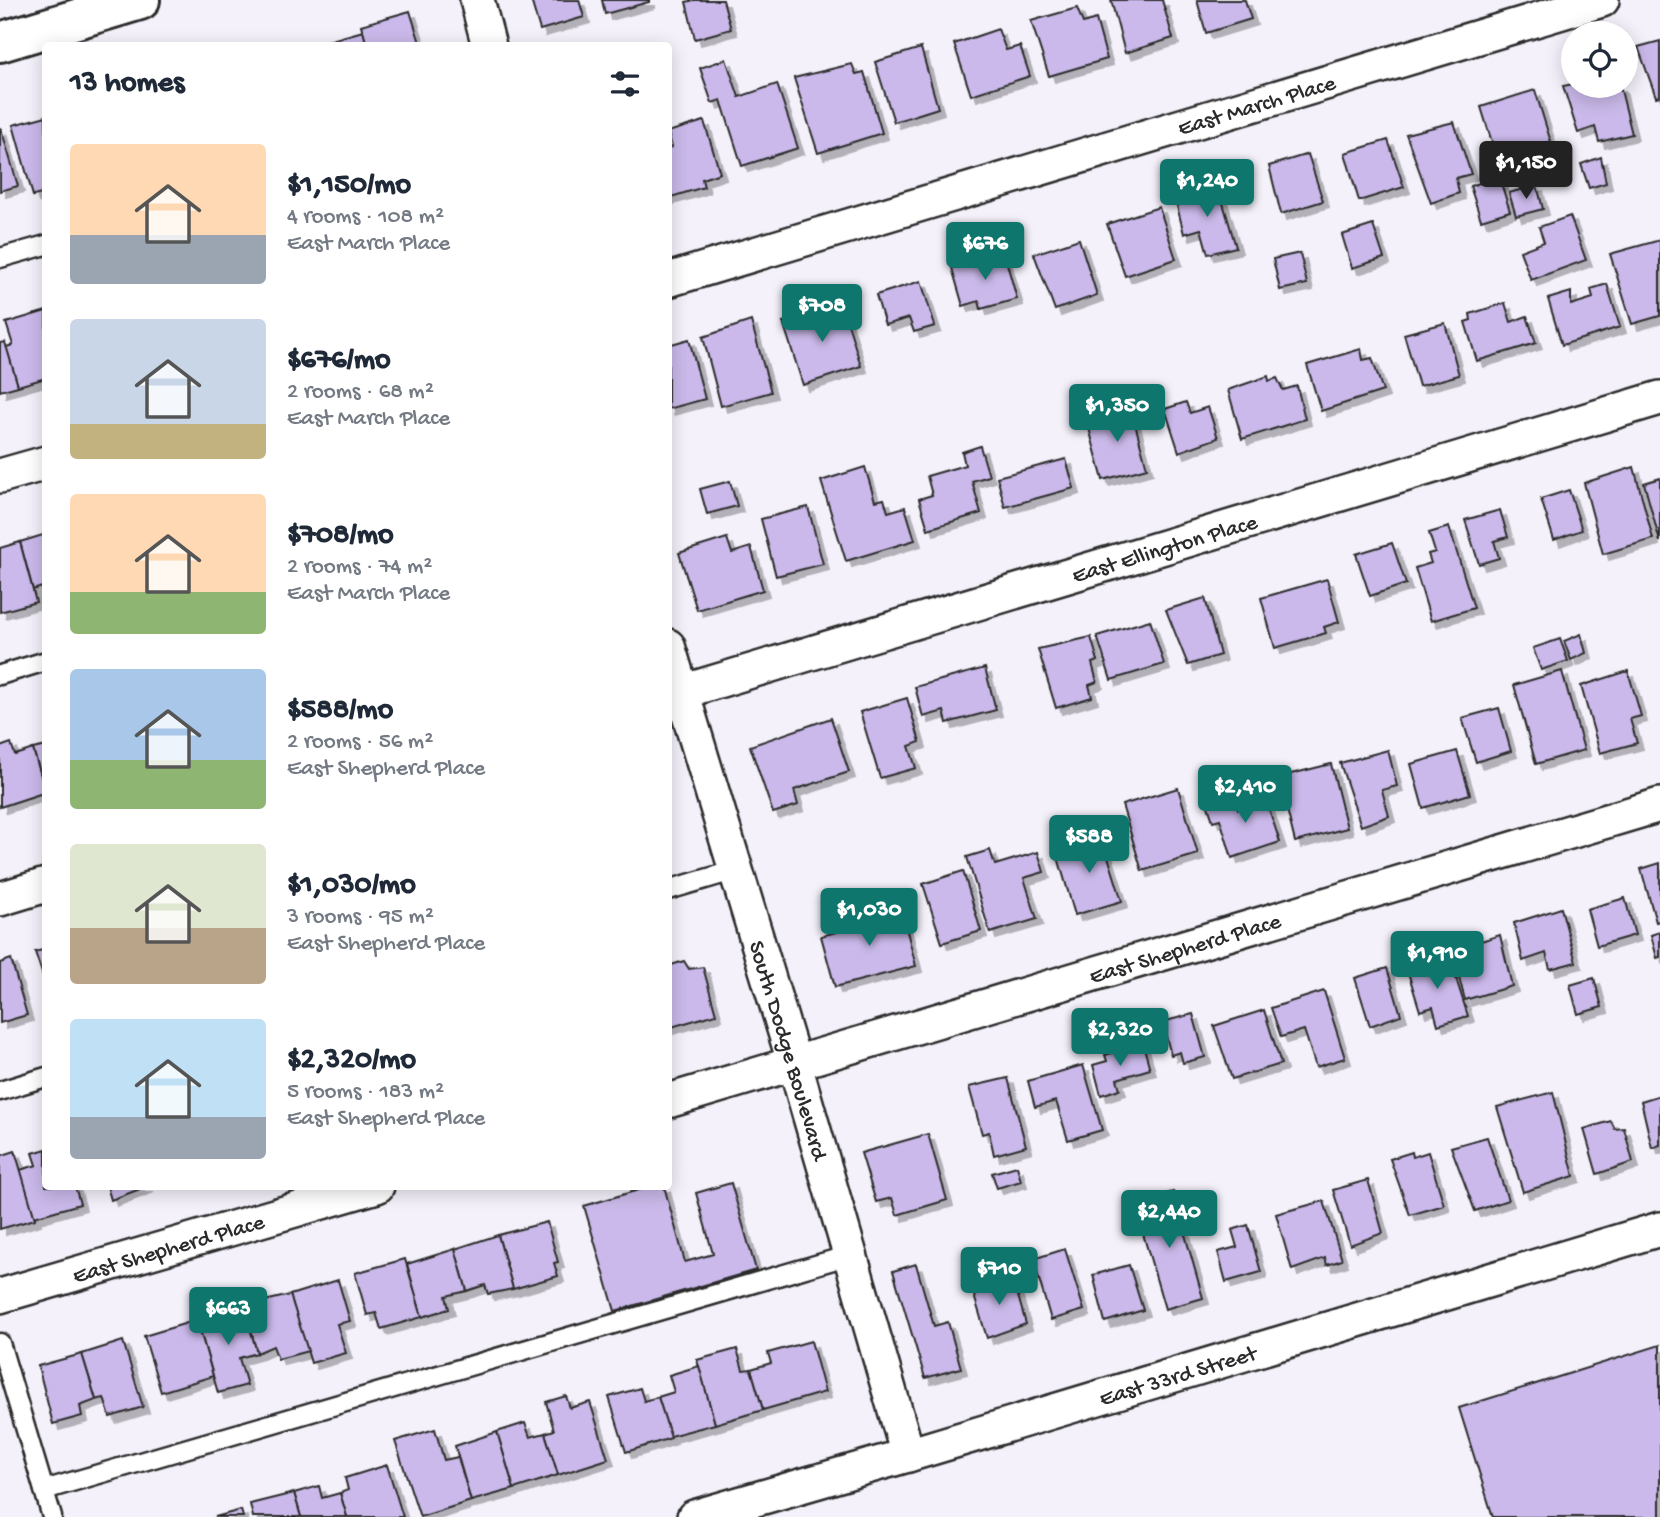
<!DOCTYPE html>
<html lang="en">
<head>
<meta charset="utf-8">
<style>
  body { margin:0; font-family:"Gochi Hand",sans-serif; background:#f6f6f7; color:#1f2937; height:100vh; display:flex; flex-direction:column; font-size:26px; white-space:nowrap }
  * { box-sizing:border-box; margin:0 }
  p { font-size:23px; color:#747a83 }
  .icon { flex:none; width:38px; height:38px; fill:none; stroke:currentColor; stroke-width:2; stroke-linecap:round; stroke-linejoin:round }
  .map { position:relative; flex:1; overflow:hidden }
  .side { position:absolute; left:42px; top:42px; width:630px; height:1148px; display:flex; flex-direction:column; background:#fff; border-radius:7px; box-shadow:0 4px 18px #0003 }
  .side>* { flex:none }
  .controls { position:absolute; left:1561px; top:21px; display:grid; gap:14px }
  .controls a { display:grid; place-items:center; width:77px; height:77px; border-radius:50%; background:#fff; box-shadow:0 4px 18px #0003; font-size:35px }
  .price { position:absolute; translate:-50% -60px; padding:0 16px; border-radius:7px; background:#0f766e; color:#fff; font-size:23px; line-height:46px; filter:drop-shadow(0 2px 4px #0008) }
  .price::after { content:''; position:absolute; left:50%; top:42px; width:21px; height:16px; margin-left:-10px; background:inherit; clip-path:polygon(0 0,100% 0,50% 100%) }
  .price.selected { background:#222; color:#fff }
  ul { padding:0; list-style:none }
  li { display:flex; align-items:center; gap:21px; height:175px; padding:0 28px }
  li span { display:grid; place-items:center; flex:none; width:196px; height:140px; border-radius:7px; color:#555 }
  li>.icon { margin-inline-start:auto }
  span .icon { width:84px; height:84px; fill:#fffc; stroke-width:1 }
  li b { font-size:30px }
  h2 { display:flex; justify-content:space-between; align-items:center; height:84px; padding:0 28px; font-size:30px }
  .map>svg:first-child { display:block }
  .building { fill:#cab9ea; stroke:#2b2b2b; stroke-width:2; filter:url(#shadow) }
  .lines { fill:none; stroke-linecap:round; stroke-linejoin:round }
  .lane-casing { stroke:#2b2b2b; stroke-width:23 }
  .street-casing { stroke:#2b2b2b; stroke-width:38 }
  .secondary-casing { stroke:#2b2b2b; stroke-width:44 }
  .lane { stroke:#fff; stroke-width:18 }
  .street { stroke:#fff; stroke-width:33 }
  .secondary { stroke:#fff; stroke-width:38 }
  .labels { text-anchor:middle; stroke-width:6; stroke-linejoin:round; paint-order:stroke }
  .street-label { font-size:23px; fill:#2b2b2b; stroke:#fff }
</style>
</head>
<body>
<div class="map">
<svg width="1660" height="1517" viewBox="0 0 1660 1517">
  <defs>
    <filter id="shadow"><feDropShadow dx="6" dy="6" stdDeviation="0" flood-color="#0004"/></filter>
  </defs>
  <rect width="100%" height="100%" fill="#f4f1fb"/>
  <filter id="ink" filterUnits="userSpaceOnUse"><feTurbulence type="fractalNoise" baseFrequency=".0143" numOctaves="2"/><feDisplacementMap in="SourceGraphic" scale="14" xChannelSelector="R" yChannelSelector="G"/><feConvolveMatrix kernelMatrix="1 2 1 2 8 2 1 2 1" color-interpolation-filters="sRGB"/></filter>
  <g filter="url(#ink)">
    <g class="building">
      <polygon points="531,0 579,0 584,17 540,30"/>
      <polygon points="602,0 649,0 649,2 605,14"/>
      <polygon points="694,0 723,0 731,29 695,39 686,2"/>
      <polygon points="1111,0 1162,0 1173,38 1125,53"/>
      <polygon points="1197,0 1245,0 1251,19 1206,33"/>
      <polygon points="1077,8 1083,23 1096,19 1107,59 1049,76 1031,21"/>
      <polygon points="410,11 421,46 367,46 361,25"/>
      <polygon points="998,29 1006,50 1020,46 1030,76 971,95 954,44"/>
      <polygon points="363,31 367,46 310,46"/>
      <polygon points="1660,41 1660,96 1656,97 1638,47"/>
      <polygon points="921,48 938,108 894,122 875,62"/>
      <polygon points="726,59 739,97 777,84 798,148 742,166 721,100 712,103 700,68"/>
      <polygon points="852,64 856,74 864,72 882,133 818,153 794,78"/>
      <polygon points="1573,84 1573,86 1620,86 1632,134 1599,142 1595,127 1578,133 1563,86"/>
      <polygon points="1535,90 1554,152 1500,168 1481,107"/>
      <polygon points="46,116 46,193 33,196 13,125"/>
      <polygon points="704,121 720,173 702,179 704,187 668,198 668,148 672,147 668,132"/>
      <polygon points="1454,122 1471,174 1456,178 1459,193 1431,203 1406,134"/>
      <polygon points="1,128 18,186 0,191 0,129"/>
      <polygon points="1388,140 1404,187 1359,201 1345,153"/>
      <polygon points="1308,154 1323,201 1281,214 1269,166"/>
      <polygon points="1601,157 1606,183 1589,188 1581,164"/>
      <polygon points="1499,177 1510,211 1481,220 1470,186"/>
      <polygon points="1537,185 1543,209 1516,216 1509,193"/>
      <polygon points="1218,186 1236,247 1208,254 1201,229 1184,234 1175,198"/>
      <polygon points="1159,207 1176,259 1125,276 1107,224"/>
      <polygon points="1570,216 1586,260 1531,280 1520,251 1544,242 1539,227"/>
      <polygon points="1373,225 1384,258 1352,268 1342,235"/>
      <polygon points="1079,239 1097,295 1055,310 1034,254"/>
      <polygon points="1660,240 1660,316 1632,324 1610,254"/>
      <polygon points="1004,253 1017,299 981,309 979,301 963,306 952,268"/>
      <polygon points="1300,253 1307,284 1280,290 1273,259"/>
      <polygon points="921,281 935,326 914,332 909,318 885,325 876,295"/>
      <polygon points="1607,284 1620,327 1562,345 1548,299 1571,292 1571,305 1593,298 1591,289"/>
      <polygon points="1505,303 1511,322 1527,316 1536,343 1477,361 1465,322 1471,320 1470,314"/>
      <polygon points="842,304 861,366 803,385 783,322"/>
      <polygon points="46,311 46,378 18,386 6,347 13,345 6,323"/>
      <polygon points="751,321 771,392 721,406 703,337"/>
      <polygon points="1445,323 1459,375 1419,386 1404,334"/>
      <polygon points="689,339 705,399 668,409 668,345"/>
      <polygon points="5,342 18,386 0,391 0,343"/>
      <polygon points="1361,349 1363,360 1372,358 1383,391 1321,411 1307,365"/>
      <polygon points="1268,376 1269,381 1277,378 1283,390 1297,386 1305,419 1242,439 1228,390"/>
      <polygon points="1186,402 1190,413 1208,407 1218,438 1179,452 1165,409"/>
      <polygon points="1131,409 1147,468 1103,480 1087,421"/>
      <polygon points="980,446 989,476 972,481 981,513 928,529 919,499 932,495 927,476 965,465 962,452"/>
      <polygon points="1066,459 1074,488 1005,507 997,477"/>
      <polygon points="865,467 875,501 884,499 888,512 905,507 915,540 846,561 821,481"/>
      <polygon points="1634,467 1653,539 1603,554 1584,483"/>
      <polygon points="1660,478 1660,542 1644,483"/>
      <polygon points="730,481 737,506 707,514 700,489"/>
      <polygon points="1569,490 1582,530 1554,540 1541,499"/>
      <polygon points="808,507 823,564 776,576 761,519"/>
      <polygon points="1500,510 1508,537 1494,541 1499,558 1479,564 1465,520"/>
      <polygon points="1449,527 1474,608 1431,621 1415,568 1431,563 1428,554 1435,552 1429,533"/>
      <polygon points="46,534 46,598 45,598 42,587 33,590 20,542"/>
      <polygon points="727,538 732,553 751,547 763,590 697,610 679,553"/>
      <polygon points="20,542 36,602 0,612 0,548"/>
      <polygon points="1392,543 1406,584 1370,596 1356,554"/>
      <polygon points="1327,579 1339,622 1324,627 1326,633 1275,648 1261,598"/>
      <polygon points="1205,598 1220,655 1188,665 1166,610"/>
      <polygon points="1150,620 1164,664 1111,680 1097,636"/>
      <polygon points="1581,634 1586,653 1571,660 1564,641"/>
      <polygon points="1091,637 1098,661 1092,663 1097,682 1089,685 1092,697 1056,708 1038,649"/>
      <polygon points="1560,639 1568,661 1541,670 1533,648"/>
      <polygon points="985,668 996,710 947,723 944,711 923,717 915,687"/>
      <polygon points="1562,671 1584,750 1536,764 1514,685"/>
      <polygon points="1628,671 1641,716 1630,719 1637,743 1600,753 1581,686"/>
      <polygon points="907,698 920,742 909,746 916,768 880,778 860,712"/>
      <polygon points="1499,708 1511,751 1476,762 1462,718"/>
      <polygon points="831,718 849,772 794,790 798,805 773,813 750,746"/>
      <polygon points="11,743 15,755 33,749 46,792 0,807 0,747"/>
      <polygon points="46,746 46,791 33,749"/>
      <polygon points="1388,750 1397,786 1382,790 1389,816 1361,826 1340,763"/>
      <polygon points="1457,751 1470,794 1423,808 1411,764"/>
      <polygon points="1331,764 1347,828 1295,842 1279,777"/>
      <polygon points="1178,788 1198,854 1142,871 1122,805"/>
      <polygon points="1233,794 1238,809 1266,800 1280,842 1232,858 1220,819 1213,821 1207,803"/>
      <polygon points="1100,831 1122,901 1075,915 1057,854 1076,848 1073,839"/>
      <polygon points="990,850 995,865 1038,852 1044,872 1024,878 1037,919 990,933 967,857"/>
      <polygon points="1660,863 1660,921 1656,922 1641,869"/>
      <polygon points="963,871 981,931 942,943 923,884"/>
      <polygon points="1625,898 1635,935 1597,946 1587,909"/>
      <polygon points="882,903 886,916 902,912 916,966 835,987 821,936 863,925 859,909"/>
      <polygon points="1561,908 1576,962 1550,969 1546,953 1523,961 1514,923"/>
      <polygon points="1660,932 1660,957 1657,958 1651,935"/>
      <polygon points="1500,935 1512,986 1465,1000 1452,950"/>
      <polygon points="46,949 46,985 35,952"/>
      <polygon points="1435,957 1440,974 1453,969 1468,1016 1438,1025 1433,1007 1420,1011 1406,966"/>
      <polygon points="11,959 27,1015 0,1023 0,963"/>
      <polygon points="684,961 689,969 703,967 716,1014 668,1028 668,966"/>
      <polygon points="1387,968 1401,1015 1370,1026 1355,978"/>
      <polygon points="1594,978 1602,1007 1578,1014 1570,985"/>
      <polygon points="1324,991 1345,1058 1316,1067 1304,1030 1281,1037 1271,1008"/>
      <polygon points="1264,1010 1281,1064 1232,1079 1214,1026"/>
      <polygon points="1193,1014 1205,1057 1183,1063 1180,1052 1171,1055 1162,1022"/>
      <polygon points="1143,1044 1150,1069 1117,1079 1120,1089 1101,1095 1093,1065 1107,1061 1105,1055"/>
      <polygon points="1083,1065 1102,1130 1068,1140 1056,1101 1035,1107 1028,1081"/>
      <polygon points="1008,1078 1026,1146 994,1155 989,1132 982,1134 969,1087"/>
      <polygon points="1553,1092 1574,1176 1523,1192 1497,1107"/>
      <polygon points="1660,1095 1660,1145 1652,1148 1641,1101"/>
      <polygon points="1611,1121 1615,1129 1624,1128 1633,1162 1597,1174 1584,1129"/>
      <polygon points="928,1134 947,1200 897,1215 892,1198 876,1202 861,1153"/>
      <polygon points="1487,1137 1508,1200 1475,1211 1451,1147"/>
      <polygon points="46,1149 46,1186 75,1186 80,1204 34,1217 20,1170 37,1165 33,1153"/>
      <polygon points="15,1151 35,1219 0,1229 0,1156"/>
      <polygon points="1412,1152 1413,1157 1428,1152 1444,1205 1410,1215 1390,1159"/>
      <polygon points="1017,1166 1021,1181 997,1188 992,1173"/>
      <polygon points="1368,1180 1383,1233 1350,1245 1333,1190"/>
      <polygon points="731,1183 756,1270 615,1311 584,1206 652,1186 664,1186 685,1262 713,1254 696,1193"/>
      <polygon points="107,1186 148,1186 111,1200"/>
      <polygon points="1173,1192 1203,1298 1165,1309 1134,1203"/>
      <polygon points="1324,1201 1342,1260 1327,1265 1325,1258 1292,1270 1276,1214"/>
      <polygon points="547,1222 558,1262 554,1263 558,1276 513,1289 498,1235"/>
      <polygon points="1248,1225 1261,1272 1226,1282 1218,1252 1237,1247 1232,1230"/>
      <polygon points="498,1235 513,1289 488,1294 485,1285 467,1291 455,1249"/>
      <polygon points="455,1249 467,1291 446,1296 449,1309 422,1317 407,1264"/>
      <polygon points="1065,1249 1084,1310 1051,1320 1033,1259"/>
      <polygon points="405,1259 422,1317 381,1329 376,1313 367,1315 355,1273"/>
      <polygon points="916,1264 934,1326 948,1322 961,1368 925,1378 893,1271"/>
      <polygon points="1129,1265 1143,1310 1105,1322 1093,1275"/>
      <polygon points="1013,1278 1026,1324 987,1338 972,1289"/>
      <polygon points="338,1280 350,1321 337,1324 346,1353 311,1363 290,1295"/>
      <polygon points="290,1295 308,1351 278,1359 273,1346 257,1353 244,1306"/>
      <polygon points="244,1306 257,1353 239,1358 247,1385 218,1393 197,1320"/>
      <polygon points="197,1320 213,1376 161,1392 144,1336"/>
      <polygon points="123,1341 143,1407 110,1417 104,1398 96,1400 82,1354"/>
      <polygon points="811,1341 825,1392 763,1410 751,1369 771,1363 768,1353"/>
      <polygon points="1660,1345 1660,1517 1493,1517 1459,1408"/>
      <polygon points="737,1349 743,1370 751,1369 763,1410 715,1424 697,1360"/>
      <polygon points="82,1354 96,1400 80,1406 82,1416 53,1424 38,1366"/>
      <polygon points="699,1366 715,1424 670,1436 658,1397 674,1392 669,1375"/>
      <polygon points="640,1388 644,1401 658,1397 671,1438 626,1452 609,1397"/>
      <polygon points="566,1396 570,1408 590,1402 608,1459 558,1475 545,1433 554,1430 546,1402"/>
      <polygon points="525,1423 530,1437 545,1433 558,1475 514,1489 497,1432"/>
      <polygon points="435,1429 444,1460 458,1457 471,1501 420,1517 395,1441"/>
      <polygon points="497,1432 514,1489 471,1501 455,1446"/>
      <polygon points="387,1465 403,1517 347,1517 340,1493 348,1490 345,1478"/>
      <polygon points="319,1486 322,1498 340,1493 347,1517 301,1517 294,1493"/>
      <polygon points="294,1493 301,1517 253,1517 250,1504"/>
      <polygon points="241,1510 243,1517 215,1517"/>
    </g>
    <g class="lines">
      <g class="lane-casing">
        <g id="lane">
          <polyline points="0,258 46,245"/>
          <polyline points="0,675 46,661"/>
          <polyline points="668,890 736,870"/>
          <polyline points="0,1091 46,1077"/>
          <polyline points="0,1343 52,1517"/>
          <polyline points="44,1490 850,1255"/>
        </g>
      </g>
      <g class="street-casing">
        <g id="street">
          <polyline points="477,0 489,46"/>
          <path id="s1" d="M668,280L1602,0"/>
          <polyline points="0,476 46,463"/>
          <path id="s2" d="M668,646L795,1065L908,1455"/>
          <path id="s3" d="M668,696L1660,398"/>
          <polyline points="0,899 46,885"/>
          <path id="s4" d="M668,1101L1660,805"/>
          <path id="s5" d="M0,1296L377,1186"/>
          <path id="s6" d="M694,1517L908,1455L1660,1229"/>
        </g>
      </g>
      <g class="secondary-casing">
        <polyline id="secondary" points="0,42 140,0"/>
      </g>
      <use href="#lane" class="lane"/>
      <use href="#street" class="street"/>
      <use href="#secondary" class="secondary"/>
    </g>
  </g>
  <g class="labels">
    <g class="street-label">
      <text dy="8" stroke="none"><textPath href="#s1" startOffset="614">East March Place</textPath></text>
      <text dy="8" stroke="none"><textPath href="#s3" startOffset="518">East Ellington Place</textPath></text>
      <text dy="8" stroke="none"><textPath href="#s4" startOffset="539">East Shepherd Place</textPath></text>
      <text dy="8" stroke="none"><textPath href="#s2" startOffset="422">South Dodge Boulevard</textPath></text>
      <text dy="8" stroke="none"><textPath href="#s5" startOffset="175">East Shepherd Place</textPath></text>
      <text dy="8" stroke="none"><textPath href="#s6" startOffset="504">East 33rd Street</textPath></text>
    </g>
  </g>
</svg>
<div class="controls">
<a><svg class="icon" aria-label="locate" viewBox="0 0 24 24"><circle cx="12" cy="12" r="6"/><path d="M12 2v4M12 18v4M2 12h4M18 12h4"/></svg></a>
</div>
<b class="price selected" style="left:1526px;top:201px">$1,150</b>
<b class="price" style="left:1207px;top:219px">$1,240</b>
<b class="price" style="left:985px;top:282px">$676</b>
<b class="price" style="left:822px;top:344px">$708</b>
<b class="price" style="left:1117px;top:444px">$1,350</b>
<b class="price" style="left:1245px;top:825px">$2,410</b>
<b class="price" style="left:1089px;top:875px">$588</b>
<b class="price" style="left:869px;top:948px">$1,030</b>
<b class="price" style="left:1437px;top:991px">$1,910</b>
<b class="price" style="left:1120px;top:1068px">$2,320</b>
<b class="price" style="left:1169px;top:1250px">$2,440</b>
<b class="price" style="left:999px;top:1307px">$710</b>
<b class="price" style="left:228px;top:1347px">$663</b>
<section class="side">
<h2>13 homes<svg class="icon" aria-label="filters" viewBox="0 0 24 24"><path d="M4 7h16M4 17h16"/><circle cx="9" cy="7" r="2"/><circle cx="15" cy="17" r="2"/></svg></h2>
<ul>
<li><span style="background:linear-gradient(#ffd9b3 65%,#9aa5b1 0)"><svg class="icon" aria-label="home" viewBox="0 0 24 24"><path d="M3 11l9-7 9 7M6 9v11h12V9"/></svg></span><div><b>$1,150/mo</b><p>4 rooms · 108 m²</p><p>East March Place</p></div></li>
<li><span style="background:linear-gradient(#c9d6e8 75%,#c2b280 0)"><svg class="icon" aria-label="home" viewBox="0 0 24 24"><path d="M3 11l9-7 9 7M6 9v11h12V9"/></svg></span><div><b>$676/mo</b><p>2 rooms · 68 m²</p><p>East March Place</p></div></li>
<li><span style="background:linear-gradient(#ffd9b3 70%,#8fb573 0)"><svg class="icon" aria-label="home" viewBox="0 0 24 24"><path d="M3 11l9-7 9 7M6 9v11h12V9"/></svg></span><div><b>$708/mo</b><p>2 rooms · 74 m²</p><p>East March Place</p></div></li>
<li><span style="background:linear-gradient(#a9c7e8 65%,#8fb573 0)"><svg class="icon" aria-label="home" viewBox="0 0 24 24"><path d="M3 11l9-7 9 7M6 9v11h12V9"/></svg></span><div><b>$588/mo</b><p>2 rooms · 56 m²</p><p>East Shepherd Place</p></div></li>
<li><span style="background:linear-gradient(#dfe7d0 60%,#b9a48a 0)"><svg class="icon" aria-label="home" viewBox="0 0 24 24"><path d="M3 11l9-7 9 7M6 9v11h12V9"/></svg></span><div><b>$1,030/mo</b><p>3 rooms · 95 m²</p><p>East Shepherd Place</p></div></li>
<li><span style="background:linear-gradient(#bfe0f5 70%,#9aa5b1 0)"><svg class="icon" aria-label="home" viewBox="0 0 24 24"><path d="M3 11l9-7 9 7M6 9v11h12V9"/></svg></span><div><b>$2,320/mo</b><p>5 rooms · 183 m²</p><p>East Shepherd Place</p></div></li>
</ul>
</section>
</div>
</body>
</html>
